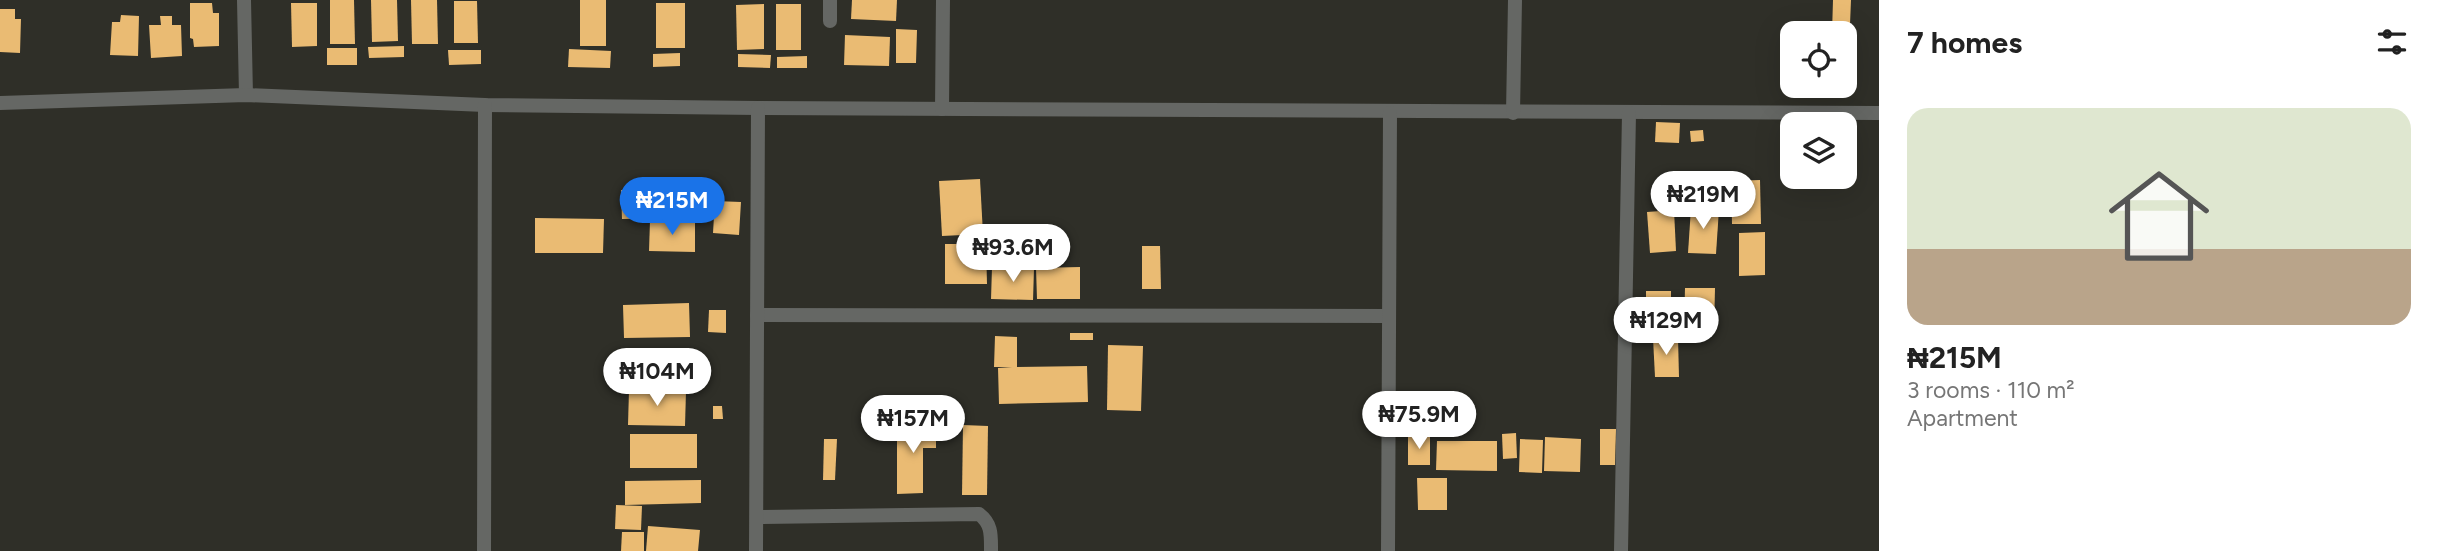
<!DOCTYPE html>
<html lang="en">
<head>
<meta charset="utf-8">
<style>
  body { margin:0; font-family:Figtree,sans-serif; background:#f6f6f6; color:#222; height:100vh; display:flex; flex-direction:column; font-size:26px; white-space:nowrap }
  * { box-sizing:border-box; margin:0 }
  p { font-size:23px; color:#767676 }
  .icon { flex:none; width:38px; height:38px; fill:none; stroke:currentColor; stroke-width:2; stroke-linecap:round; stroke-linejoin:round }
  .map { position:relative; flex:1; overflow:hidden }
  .sheet { display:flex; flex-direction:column; background:#fff; width:560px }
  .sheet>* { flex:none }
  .buttons { position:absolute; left:1780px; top:21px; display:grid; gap:14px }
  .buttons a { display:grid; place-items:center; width:77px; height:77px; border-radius:14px; background:#fff; box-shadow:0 7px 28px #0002; font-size:35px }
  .price { position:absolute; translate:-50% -60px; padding:0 16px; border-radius:24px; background:#fff; color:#222; font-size:23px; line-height:46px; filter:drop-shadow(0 2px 4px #0008) }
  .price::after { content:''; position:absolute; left:50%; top:42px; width:21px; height:16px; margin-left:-10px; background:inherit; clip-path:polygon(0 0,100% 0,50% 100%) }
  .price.active { background:#1a73e8; color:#fff }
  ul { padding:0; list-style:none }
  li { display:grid; align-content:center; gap:14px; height:371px; padding:0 28px }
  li+li { border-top:2px solid #e0e0e0 }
  li span { display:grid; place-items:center; height:217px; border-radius:21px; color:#555 }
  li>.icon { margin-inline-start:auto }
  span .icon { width:126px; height:126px; fill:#fffc; stroke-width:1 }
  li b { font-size:30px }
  h2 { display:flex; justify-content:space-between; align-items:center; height:84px; padding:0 28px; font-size:30px }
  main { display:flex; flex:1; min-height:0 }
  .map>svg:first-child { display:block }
  .building { fill:#eabb73 }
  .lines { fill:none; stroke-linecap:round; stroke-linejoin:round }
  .street { stroke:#656764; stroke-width:14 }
</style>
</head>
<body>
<main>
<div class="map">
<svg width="1879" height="551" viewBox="0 0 1879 551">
  <rect width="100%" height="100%" fill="#2f2f28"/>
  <g class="building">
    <polygon points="330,0 354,0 355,44 330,44"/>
    <polygon points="371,0 397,0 398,41 372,42"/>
    <polygon points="411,0 437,0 438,44 412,44"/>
    <rect x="580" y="0" width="26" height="46"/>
    <polygon points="852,0 897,0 896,21 851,19"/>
    <polygon points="1833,0 1851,0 1849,49 1844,48 1844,33 1832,33"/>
    <polygon points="454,1 477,1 478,43 454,43"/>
    <polygon points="190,3 212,3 213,13 219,13 219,46 194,47 193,39 190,38"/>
    <polygon points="291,3 317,3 317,46 292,47"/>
    <rect x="656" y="3" width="29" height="45"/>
    <polygon points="764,4 764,49 737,50 736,5"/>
    <rect x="776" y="4" width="25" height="46"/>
    <polygon points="0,9 15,9 15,19 21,19 20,53 0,52"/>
    <polygon points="121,15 139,16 138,56 110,55 112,22 120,22"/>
    <polygon points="160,16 172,16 172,25 181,25 182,56 151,58 149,25 161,25"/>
    <polygon points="896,29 917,30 916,63 896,63"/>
    <polygon points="845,35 890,37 889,66 844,65"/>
    <polygon points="404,46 404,57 369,58 368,47"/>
    <rect x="327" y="48" width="30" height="17"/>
    <polygon points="569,49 611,51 610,68 568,67"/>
    <polygon points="448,50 481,50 481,64 449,65"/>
    <polygon points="680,53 680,66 653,67 653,54"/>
    <polygon points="738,54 771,55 770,68 738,67"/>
    <polygon points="807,56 807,68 777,68 777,57"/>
    <polygon points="1656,122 1680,123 1679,143 1655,142"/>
    <polygon points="1703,130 1704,141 1691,142 1690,131"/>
    <polygon points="980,179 983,234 942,236 939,181"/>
    <polygon points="1760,180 1761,224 1732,224 1731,181"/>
    <polygon points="699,186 714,186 714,211 715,201 741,202 739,235 713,233 714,216 699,216"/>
    <polygon points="698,189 698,218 622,219 621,190"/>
    <polygon points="1691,208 1719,209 1716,254 1688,253"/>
    <polygon points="1674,210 1676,251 1650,253 1647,212"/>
    <polygon points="535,218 604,219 603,253 535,253"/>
    <polygon points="650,221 695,222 695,252 649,251"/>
    <polygon points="1765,232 1765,275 1739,276 1739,233"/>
    <polygon points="945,244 986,244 987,284 945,284"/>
    <polygon points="1142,246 1160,246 1161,289 1142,289"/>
    <polygon points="1080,267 1080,299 1037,299 1036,268"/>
    <polygon points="992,268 1034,269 1033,300 991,299"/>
    <polygon points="1685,288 1715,288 1714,331 1684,330"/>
    <rect x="1646" y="291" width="25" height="40"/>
    <polygon points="689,303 690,337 624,338 623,305"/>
    <polygon points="709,310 726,310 726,333 708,332"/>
    <rect x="1070" y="333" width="23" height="7"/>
    <polygon points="995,336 1017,337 1017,367 1087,366 1088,402 999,404 998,368 1012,367 994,367"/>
    <polygon points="1653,338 1678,338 1679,377 1655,377"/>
    <polygon points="1108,345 1143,346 1141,411 1107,410"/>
    <polygon points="629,390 686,391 685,426 628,425"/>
    <polygon points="713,406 722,406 723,419 713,419"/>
    <polygon points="897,423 936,423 936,448 923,448 923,493 897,494"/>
    <polygon points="963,425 988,426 987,495 962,495"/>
    <polygon points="1600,429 1616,429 1615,465 1600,465"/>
    <polygon points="1516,433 1517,458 1503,459 1502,434"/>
    <rect x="630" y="434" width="67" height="34"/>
    <rect x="1408" y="436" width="22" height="29"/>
    <polygon points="1545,437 1581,439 1580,472 1544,471"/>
    <polygon points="824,439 837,439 835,480 823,480"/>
    <polygon points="1520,439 1543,440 1542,473 1519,472"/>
    <polygon points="1437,441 1497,441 1497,471 1436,470"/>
    <polygon points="1417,478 1447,478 1447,510 1418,510"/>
    <polygon points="701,480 701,503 625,505 625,481"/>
    <polygon points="616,505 642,506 641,530 615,529"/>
    <polygon points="648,526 700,530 698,551 646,551"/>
    <polygon points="622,532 644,532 644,551 621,551"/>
  </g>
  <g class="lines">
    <g class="street">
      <polyline points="244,0 246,95"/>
      <polyline points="830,21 830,0"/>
      <polyline points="0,103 246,95 485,105 758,108 1879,113"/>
      <polyline points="942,109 943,0"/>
      <polyline points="1513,113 1515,0"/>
      <polyline points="757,315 1389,316"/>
      <path d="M757,517L979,514C992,524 991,535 991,551"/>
      <polyline points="484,551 485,105"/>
      <polyline points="756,551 758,108"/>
      <polyline points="1388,551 1390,113"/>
      <polyline points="1621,551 1629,113"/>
    </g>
  </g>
</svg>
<div class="buttons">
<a><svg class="icon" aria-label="locate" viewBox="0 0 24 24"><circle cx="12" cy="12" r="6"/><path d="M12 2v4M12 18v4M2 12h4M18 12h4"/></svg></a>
<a><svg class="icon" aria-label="layers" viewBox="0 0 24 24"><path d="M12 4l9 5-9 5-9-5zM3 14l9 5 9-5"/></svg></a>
</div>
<b class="price" style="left:1703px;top:231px">₦219M</b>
<b class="price active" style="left:672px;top:237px">₦215M</b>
<b class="price" style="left:1013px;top:284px">₦93.6M</b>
<b class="price" style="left:1666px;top:357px">₦129M</b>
<b class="price" style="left:657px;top:408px">₦104M</b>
<b class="price" style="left:1419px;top:451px">₦75.9M</b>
<b class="price" style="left:913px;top:455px">₦157M</b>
</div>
<section class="sheet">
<h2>7 homes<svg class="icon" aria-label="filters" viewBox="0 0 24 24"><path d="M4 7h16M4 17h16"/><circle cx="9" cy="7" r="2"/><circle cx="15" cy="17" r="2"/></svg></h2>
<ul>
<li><span style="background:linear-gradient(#dfe7d0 65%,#b9a48a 0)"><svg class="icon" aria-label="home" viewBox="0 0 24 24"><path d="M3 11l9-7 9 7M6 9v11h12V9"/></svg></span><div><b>₦215M</b><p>3 rooms · 110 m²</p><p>Apartment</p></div></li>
</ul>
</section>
</main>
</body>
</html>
